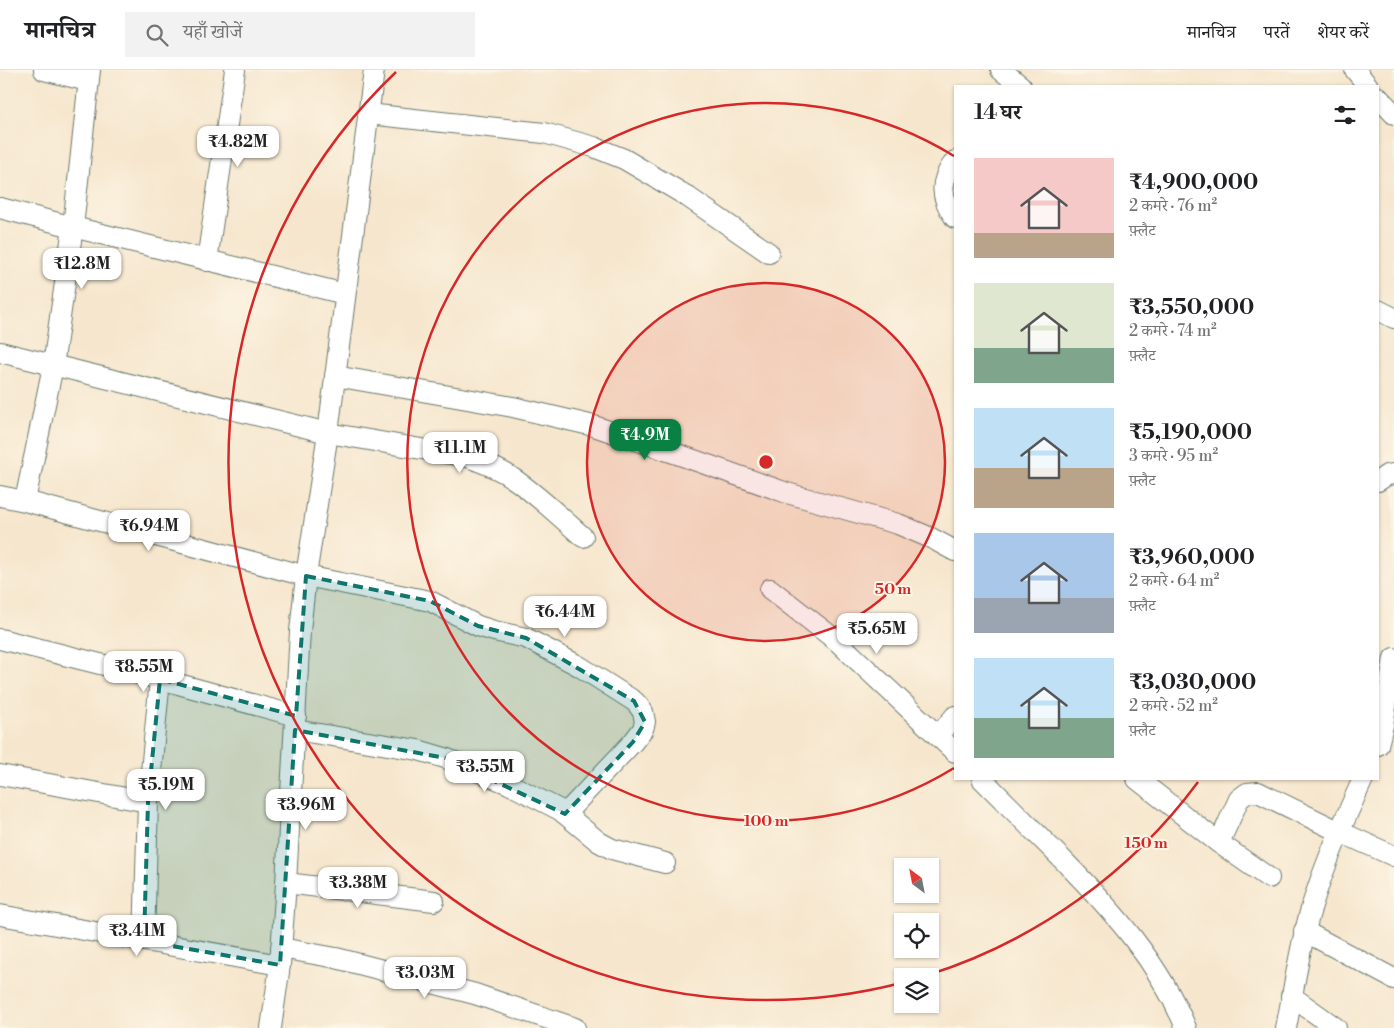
<!DOCTYPE html>
<html lang="hi">
<head>
<meta charset="utf-8">
<style>
  body { margin:0; font-family:"Libre Bodoni","Noto Serif Devanagari",serif; background:#f2f2f2; color:#202124; height:100vh; display:flex; flex-direction:column; font-size:19px; white-space:nowrap }
  * { box-sizing:border-box; margin:0 }
  p { font-size:16px; color:#757577 }
  .icon { flex:none; width:28px; height:28px; fill:none; stroke:currentColor; stroke-width:2; stroke-linecap:round; stroke-linejoin:round }
  .map { position:relative; flex:1; overflow:hidden }
  .panel { position:absolute; left:954px; top:15px; width:425px; height:695px; display:flex; flex-direction:column; background:#fff; border-radius:0px; box-shadow:0 1px 4px #0004 }
  .panel>* { flex:none }
  .needle { width:32px; rotate:328deg }
  .fabs { position:absolute; left:894px; top:788px; display:grid; gap:10px }
  .fabs a { display:grid; place-items:center; width:45px; height:45px; border-radius:0px; background:#fff; box-shadow:0 1px 4px #0004; font-size:25px }
  .price { position:absolute; translate:-50% -42px; padding:0 11px; border-radius:10px; background:#fff; color:#222; font-size:16px; line-height:32px; filter:drop-shadow(0 1px 2px #0008) }
  .price::after { content:''; position:absolute; left:50%; top:30px; width:15px; height:11px; margin-left:-8px; background:inherit; clip-path:polygon(0 0,100% 0,50% 100%) }
  .price.active { background:#0b8043; color:#fff }
  ul { padding:0; list-style:none }
  li { display:flex; align-items:center; gap:15px; height:125px; padding:0 20px }
  li span { display:grid; place-items:center; flex:none; width:140px; height:100px; border-radius:0px; color:#555 }
  li>.icon { margin-inline-start:auto }
  span .icon { width:60px; height:60px; fill:#fffc; stroke-width:1 }
  li b { font-size:21px }
  h2 { display:flex; justify-content:space-between; align-items:center; height:60px; padding:0 20px; font-size:21px }
  header { display:flex; align-items:center; gap:30px; box-sizing:border-box; height:70px; padding:0 25px; background:#fff; border-bottom:1px solid #e0e0e0 }
  header strong { font-size:24px }
  nav { display:flex; gap:28px; margin-inline-start:auto; font-size:18px }
  .search { width:350px; height:45px; background:#f2f2f2; display:flex; align-items:center; gap:12px; box-sizing:border-box; padding:0 18px; border-radius:0px; color:#757577; font-size:19px }
  .map>svg:first-child { display:block }
  .lines { fill:none; stroke-linecap:round; stroke-linejoin:round }
  .minor-casing { stroke:#6a786a; stroke-width:22 }
  .minor { stroke:#fff; stroke-width:20 }
  .marked { fill:#0f766e; fill-opacity:0.2; stroke:#0f766e; stroke-width:4; stroke-dasharray:10 6; stroke-linejoin:round }
  .ring { fill:none; stroke:#d62828; stroke-width:2.5 }
  .centre { fill:#d62828; stroke:#fcf5e5; stroke-width:2.5 }
  .ring-label { font-size:15px; text-anchor:middle; font-weight:bold; fill:#d62828; stroke:#fcf5e5; stroke-width:4; stroke-linejoin:round; paint-order:stroke }
</style>
</head>
<body>
<header>
<strong>मानचित्र</strong>
<div class="search"><svg class="icon" aria-label="search" viewBox="0 0 24 24"><circle cx="10" cy="10" r="6"/><path d="M15 15l6 6"/></svg>यहाँ खोजें</div>
<nav><a>मानचित्र</a><a>परतें</a><a>शेयर करें</a></nav>
</header>
<div class="map">
<svg width="1394" height="958" viewBox="0 0 1394 958">
  <rect width="100%" height="100%" fill="#fcf5e5"/>
  <filter id="ink" filterUnits="userSpaceOnUse"><feTurbulence type="fractalNoise" baseFrequency=".02" numOctaves="2"/><feDisplacementMap in="SourceGraphic" scale="10" xChannelSelector="R" yChannelSelector="G"/><feConvolveMatrix kernelMatrix="1 2 1 2 8 2 1 2 1" color-interpolation-filters="sRGB"/></filter>
  <filter id="wash" filterUnits="userSpaceOnUse"><feTurbulence type="fractalNoise" baseFrequency=".0096" numOctaves="4" result="noise"/><feDisplacementMap in="SourceGraphic" scale="20" xChannelSelector="R" yChannelSelector="G"/><feGaussianBlur stdDeviation="1.12" result="paint"/><feColorMatrix in="noise" values="0 0 0 0 0 0 0 0 0 0 0 0 0 0 0 0 0 1.4 0 .05"/><feComposite in="paint" operator="in"/></filter>
  <g filter="url(#wash)">
    <rect width="100%" height="100%" fill="#f6e6cd"/>
  </g>
  <g filter="url(#ink)">
    <g class="lines">
      <g class="minor-casing">
        <g id="minor">
          <polyline points="44,0 88,11"/>
          <polyline points="1001,0 1021,16"/>
          <polyline points="1355,0 1368,16"/>
          <polyline points="1378,27 1394,44"/>
          <polyline points="368,44 544,63 594,77 624,89 685,125 769,183"/>
          <path d="M955,91C939,111 940,127 955,148"/>
          <polyline points="0,138 73,157 345,224"/>
          <polyline points="207,191 235,0"/>
          <polyline points="1378,240 1394,248"/>
          <path d="M0,282L328,363L468,387C483,393 498,398 511,407C537,424 560,447 583,467"/>
          <polyline points="335,306 513,337 594,356 677,384 787,423 898,454 931,468 955,481"/>
          <polyline points="1378,411 1387,405 1394,404"/>
          <polyline points="0,426 25,431 306,506 430,531 478,556 494,561 526,568 579,596 634,631 638,635 643,642 645,652 643,659 633,672 565,744"/>
          <polyline points="25,431 53,296 73,157 90,0"/>
          <polyline points="770,519 837,571 955,682"/>
          <polyline points="0,569 160,609 296,646"/>
          <polyline points="295,660 418,680 445,688 509,714 560,740 599,772 612,779 665,793"/>
          <polyline points="938,666 955,646"/>
          <polyline points="1378,675 1383,655 1394,588"/>
          <polyline points="0,705 148,732"/>
          <path d="M982,709C1009,736 1036,763 1063,790C1112,840 1159,892 1186,958"/>
          <polyline points="1137,709 1219,773 1269,808"/>
          <polyline points="1219,773 1239,729 1247,723 1258,722 1340,762 1394,786"/>
          <polyline points="286,813 434,831"/>
          <polyline points="0,845 280,895"/>
          <polyline points="1304,861 1394,909"/>
          <polyline points="144,871 148,732 160,609"/>
          <polyline points="281,878 336,888 475,924 575,958"/>
          <polyline points="1291,926 1336,958"/>
          <polyline points="271,958 280,895 286,813 300,561 306,506 328,363 374,0"/>
          <path d="M1286,958C1295,913 1301,867 1316,823C1329,784 1346,746 1363,709"/>
        </g>
      </g>
      <use href="#minor" class="minor"/>
    </g>
  </g>
  <path class="marked" d="M306,506L430,531L478,556L526,568L634,631L645,652L633,672L565,744L445,688L295,660L280,895L144,871L148,732L160,609L296,646Z"/>
  <circle cx="766" cy="392" r="179" fill="#d62828" fill-opacity=".12"/>
  <g class="ring">
    <circle cx="766" cy="392" r="179"/>
    <path d="M954 698A359 359 0 1 1 954 86"/>
    <path d="M1198 712A538 538 0 0 1 928 905M901 913A538 538 0 0 1 396 2"/>
  </g>
  <circle cx="766" cy="392" r="8" class="centre"/>
  <g class="ring-label">
    <text x="893" y="524">50 m</text>
    <text x="766" y="756">100 m</text>
    <text x="1146" y="778">150 m</text>
  </g>
</svg>
<div class="fabs">
<a><svg class="needle" viewBox="-14 -14 28 28"><path d="M0-13l5 13h-10z" fill="#e53935"/><path d="M0 13l5-13h-10z" fill="#757577"/></svg></a>
<a><svg class="icon" aria-label="locate" viewBox="0 0 24 24"><circle cx="12" cy="12" r="6"/><path d="M12 2v4M12 18v4M2 12h4M18 12h4"/></svg></a>
<a><svg class="icon" aria-label="layers" viewBox="0 0 24 24"><path d="M12 4l9 5-9 5-9-5zM3 14l9 5 9-5"/></svg></a>
</div>
<b class="price" style="left:238px;top:98px">₹4.82M</b>
<b class="price" style="left:82px;top:220px">₹12.8M</b>
<b class="price active" style="left:645px;top:391px">₹4.9M</b>
<b class="price" style="left:460px;top:404px">₹11.1M</b>
<b class="price" style="left:149px;top:482px">₹6.94M</b>
<b class="price" style="left:565px;top:568px">₹6.44M</b>
<b class="price" style="left:877px;top:585px">₹5.65M</b>
<b class="price" style="left:144px;top:623px">₹8.55M</b>
<b class="price" style="left:485px;top:723px">₹3.55M</b>
<b class="price" style="left:166px;top:741px">₹5.19M</b>
<b class="price" style="left:306px;top:761px">₹3.96M</b>
<b class="price" style="left:358px;top:839px">₹3.38M</b>
<b class="price" style="left:137px;top:887px">₹3.41M</b>
<b class="price" style="left:425px;top:929px">₹3.03M</b>
<section class="panel">
<h2>14 घर<svg class="icon" aria-label="filters" viewBox="0 0 24 24"><path d="M4 7h16M4 17h16"/><circle cx="9" cy="7" r="2"/><circle cx="15" cy="17" r="2"/></svg></h2>
<ul>
<li><span style="background:linear-gradient(#f6c9c9 75%,#b9a48a 0)"><svg class="icon" aria-label="home" viewBox="0 0 24 24"><path d="M3 11l9-7 9 7M6 9v11h12V9"/></svg></span><div><b>₹4,900,000</b><p>2 कमरे · 76 m²</p><p>फ़्लैट</p></div></li>
<li><span style="background:linear-gradient(#dfe7d0 65%,#7fa58c 0)"><svg class="icon" aria-label="home" viewBox="0 0 24 24"><path d="M3 11l9-7 9 7M6 9v11h12V9"/></svg></span><div><b>₹3,550,000</b><p>2 कमरे · 74 m²</p><p>फ़्लैट</p></div></li>
<li><span style="background:linear-gradient(#bfe0f5 60%,#b9a48a 0)"><svg class="icon" aria-label="home" viewBox="0 0 24 24"><path d="M3 11l9-7 9 7M6 9v11h12V9"/></svg></span><div><b>₹5,190,000</b><p>3 कमरे · 95 m²</p><p>फ़्लैट</p></div></li>
<li><span style="background:linear-gradient(#a9c7e8 65%,#9aa5b1 0)"><svg class="icon" aria-label="home" viewBox="0 0 24 24"><path d="M3 11l9-7 9 7M6 9v11h12V9"/></svg></span><div><b>₹3,960,000</b><p>2 कमरे · 64 m²</p><p>फ़्लैट</p></div></li>
<li><span style="background:linear-gradient(#bfe0f5 60%,#7fa58c 0)"><svg class="icon" aria-label="home" viewBox="0 0 24 24"><path d="M3 11l9-7 9 7M6 9v11h12V9"/></svg></span><div><b>₹3,030,000</b><p>2 कमरे · 52 m²</p><p>फ़्लैट</p></div></li>
</ul>
</section>
</div>
</body>
</html>
